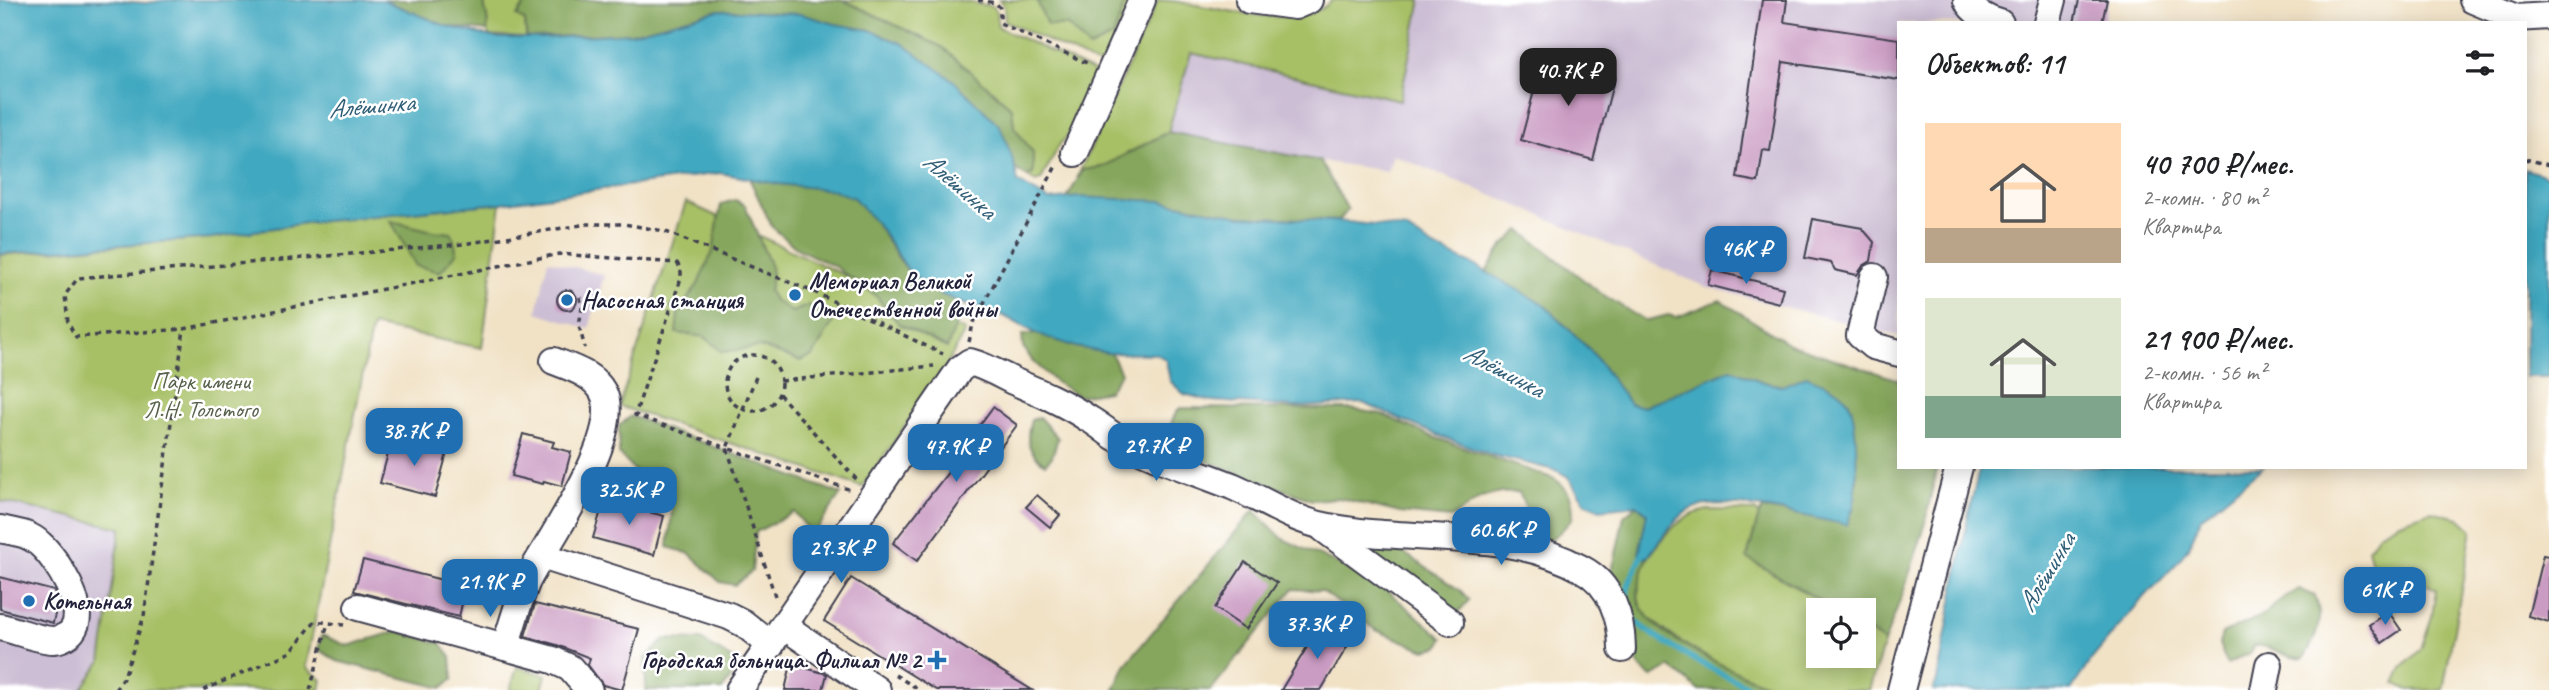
<!DOCTYPE html>
<html lang="ru">
<head>
<meta charset="utf-8">
<style>
  body { margin:0; font-family:Caveat,sans-serif; background:#f2f2f2; color:#202124; height:100vh; display:flex; flex-direction:column; font-size:26px; white-space:nowrap }
  * { box-sizing:border-box; margin:0 }
  p { font-size:23px; color:#757577 }
  .icon { flex:none; width:38px; height:38px; fill:none; stroke:currentColor; stroke-width:2; stroke-linecap:round; stroke-linejoin:round }
  .map { position:relative; flex:1; overflow:hidden }
  .details { position:absolute; left:1897px; top:21px; width:630px; height:448px; display:flex; flex-direction:column; background:#fff; border-radius:0px; box-shadow:0 4px 18px #0003 }
  .details>* { flex:none }
  .fabs { position:absolute; left:1806px; top:598px; display:grid; gap:14px }
  .fabs a { display:grid; place-items:center; width:70px; height:70px; border-radius:0px; background:#fff; box-shadow:0 4px 18px #0003; font-size:35px }
  .price { position:absolute; translate:-50% -60px; padding:0 16px; border-radius:14px; background:#1f6fb2; color:#fff; font-size:23px; line-height:46px; filter:drop-shadow(0 2px 4px #0008) }
  .price::after { content:''; position:absolute; left:50%; top:42px; width:21px; height:16px; margin-left:-10px; background:inherit; clip-path:polygon(0 0,100% 0,50% 100%) }
  .price.current { background:#222; color:#fff }
  ul { padding:0; list-style:none }
  li { display:flex; align-items:center; gap:21px; height:175px; padding:0 28px }
  li span { display:grid; place-items:center; flex:none; width:196px; height:140px; border-radius:0px; color:#555 }
  li>.icon { margin-inline-start:auto }
  span .icon { width:84px; height:84px; fill:#fffc; stroke-width:1 }
  li b { font-size:30px }
  h2 { display:flex; justify-content:space-between; align-items:center; height:84px; padding:0 28px; font-size:30px }
  .map>svg:first-child { display:block }
  .industrial { fill:#ccbed4 }
  .green { fill:#a7c066; stroke:#647150; stroke-width:2 }
  .forest { fill:#85a65b; stroke:#54644b; stroke-width:2 }
  .water { fill:#40a8c0; stroke:#31657e; stroke-width:2 }
  .lines { fill:none; stroke-linecap:round; stroke-linejoin:round }
  .stream { stroke:#40a8c0; stroke-width:6 }
  .building { fill:#ca9bc3 }
  .minor-casing { stroke:#413f50; stroke-width:30 }
  .path { stroke:#413f50; stroke-width:3.5; stroke-dasharray:5 5; stroke-linecap:butt }
  .minor { stroke:#fff; stroke-width:26 }
  .poi-dot { fill:#1f6fb2; stroke:#fff; stroke-width:2.5 }
  .labels { text-anchor:middle; stroke-width:5; stroke-linejoin:round; paint-order:stroke }
  .poi-label { font-size:24px; font-weight:bold; fill:#22223b; stroke:#fff; text-anchor:start }
  .park-label { font-size:24px; fill:#57614c; stroke:#fff }
  .water-label { font-size:26px; font-style:italic; fill:#305e77; stroke:#fff }
</style>
</head>
<body>
<div class="map">
<svg width="2549" height="690" viewBox="0 0 2549 690">
  <rect width="100%" height="100%" fill="#fff"/>
  <filter id="ink" filterUnits="userSpaceOnUse"><feTurbulence type="fractalNoise" baseFrequency=".0143" numOctaves="2"/><feDisplacementMap in="SourceGraphic" scale="14" xChannelSelector="R" yChannelSelector="G"/><feConvolveMatrix kernelMatrix="1 2 1 2 8 2 1 2 1" color-interpolation-filters="sRGB"/></filter>
  <filter id="wash" filterUnits="userSpaceOnUse"><feTurbulence type="fractalNoise" baseFrequency=".00686" numOctaves="4" result="noise"/><feDisplacementMap in="SourceGraphic" scale="28" xChannelSelector="R" yChannelSelector="G"/><feGaussianBlur stdDeviation="1.57" result="paint"/><feColorMatrix in="noise" values="0 0 0 0 0 0 0 0 0 0 0 0 0 0 0 0 0 1.4 0 .05"/><feComposite in="paint" operator="in"/></filter>
  <g filter="url(#wash)">
    <rect width="100%" height="100%" fill="#f1e2c6"/>
    <g class="industrial">
      <polygon points="1421,0 2109,0 2104,23 1899,23 1899,336 1706,287 1540,215 1393,155 1387,171 1320,161 1168,132 1191,53 1399,100"/>
      <polygon points="548,260 604,275 589,329 537,312"/>
      <polygon points="0,501 121,528 101,662 81,690 0,690"/>
    </g>
    <g class="green">
      <path d="M484,0H528L517,16L525,21L526,38L490,36L487,31C490,19 484,12 484,0Z"/>
      <polygon points="843,0 953,0 992,6 996,11 998,27 1102,76 1077,126 1060,144 1041,180 1036,182 1026,176 1033,174 1033,153 1014,127 1012,108 942,47"/>
      <polygon points="999,0 1037,0 1047,25 1068,26 1113,37 1126,0 1136,0 1105,68 1005,21 1004,6"/>
      <path d="M1158,0C1203,0 1299,38 1332,0H1421L1400,100L1191,53L1168,132L1102,167L1083,170L1077,178Z"/>
      <polygon points="686,202 965,331 943,372 862,487 619,406"/>
      <polygon points="501,203 482,348 372,326 306,667 322,680 320,690 81,690 101,662 121,528 0,501 0,255 212,238 305,223"/>
      <path d="M1708,510L1755,511L1759,515L1747,558L1838,611H1818V656H1864V626L1884,643L1869,690C1842,690 1811,690 1784,690C1755,686 1650,632 1640,604C1635,592 1642,564 1651,554C1667,533 1681,514 1708,510Z"/>
      <polygon points="2431,511 2459,518 2472,530 2443,690 2408,690 2395,683 2402,668 2421,649 2432,616 2436,589 2417,579 2376,577 2368,549 2378,533 2397,523"/>
      <polygon points="517,667 546,675 542,690 510,690"/>
    </g>
    <g class="forest">
      <path d="M383,0H484C484,12 490,19 487,31L446,26Z"/>
      <polygon points="528,0 843,0 942,47 1012,108 1014,127 1033,153 1033,174 1026,176 1014,168 1004,135 870,30 719,10 632,33 527,38 525,21 517,16"/>
      <polygon points="1037,0 1126,0 1113,37 1089,48 1068,26 1047,25"/>
      <polygon points="1168,132 1320,161 1348,210 1339,221 1241,216 1161,201 1067,198 1083,170 1102,167"/>
      <path d="M749,178C774,183 837,185 855,199C879,217 889,251 910,272C923,286 944,295 961,303L959,318L947,348L899,324L875,295L834,266L796,248L772,227Z"/>
      <polygon points="735,200 745,205 771,267 772,276 769,291 774,300 792,312 809,305 833,322 813,356 800,361 760,347 722,352 705,337 676,333 678,314 698,284 713,251 721,204"/>
      <polygon points="391,221 433,231 452,233 457,253 440,272 416,266"/>
      <polygon points="1520,230 1599,292 1645,321 1668,315 1677,317 1720,300 1789,344 1899,380 1899,467 1937,467 1923,532 1904,590 1884,643 1864,626 1864,611 1838,611 1747,558 1759,515 1763,509 1792,513 1857,484 1855,434 1783,386 1763,382 1731,369 1644,407 1630,404 1591,351 1544,305 1486,272 1502,247"/>
      <polygon points="1037,334 1076,347 1111,353 1121,373 1108,391 1079,396 1054,381 1032,360 1023,347 1022,335"/>
      <path d="M1180,408L1351,409L1381,414L1433,437L1555,479C1570,490 1573,498 1573,517C1565,528 1554,541 1540,542L1519,492L1500,493L1481,498L1451,518L1400,513L1340,498L1312,500L1184,453C1169,437 1165,426 1180,408Z"/>
      <polygon points="631,416 841,494 813,535 794,512 756,532 752,571 735,585 720,582 690,554 668,547 672,510 619,454 619,426"/>
      <path d="M1039,417L1058,438L1052,457L1045,464C1027,451 1025,440 1031,420Z"/>
      <path d="M1637,505L1647,513L1639,554L1641,558L1648,557C1643,571 1634,591 1640,605C1653,638 1749,679 1783,690H1699L1670,667L1652,677C1629,665 1639,648 1632,630C1625,613 1615,596 1607,580L1614,563L1624,516Z"/>
      <polygon points="1254,510 1283,539 1378,583 1443,638 1439,647 1425,650 1376,630 1322,591 1293,589 1211,690 1114,690 1125,665"/>
      <polygon points="1354,544 1395,547 1461,591 1469,600 1457,614"/>
      <path d="M2299,589L2315,596C2324,620 2317,637 2304,658C2286,660 2272,644 2254,646L2249,653L2227,664L2219,644L2222,634L2263,615L2284,597Z"/>
      <polygon points="397,631 441,643 451,657 453,679 442,688 337,661 318,649 322,635 348,646"/>
      <polygon points="665,639 701,640 741,664 722,690 646,690 645,659"/>
    </g>
    <g class="water">
      <path d="M0,0H107L146,3L167,0H383L446,26L496,38H546L632,33L719,10L801,14L835,24L870,30L903,44L954,81L1000,126L1012,157L1018,182L1049,200L1079,197L1161,201L1241,216L1348,222L1406,229L1434,247L1474,265L1544,305L1591,351L1630,404L1644,407L1731,369L1763,382L1782,386L1806,376C1821,382 1838,387 1848,401C1858,413 1858,487 1854,504C1853,511 1849,518 1847,525C1809,517 1732,497 1696,507C1678,512 1659,542 1648,557L1641,558L1639,554L1647,513L1637,505L1600,509L1586,503L1568,477L1558,471L1493,455L1440,436L1363,403L1295,407L1211,401L1184,394L1170,381L1166,360L1157,354L1107,353L1076,347L1037,334L1004,316L969,306L938,293L910,273L880,228L854,198L833,190L778,184L720,173L501,203L305,223L212,238L0,254Z"/>
      <polygon points="2525,169 2549,177 2549,377 2525,377"/>
      <polygon points="1980,467 2263,467 2201,518 2190,544 2179,561 2136,606 2091,660 2071,690 1933,690 1937,680 1970,506"/>
    </g>
    <g class="lines">
      <path class="stream" d="M1644,552C1639,563 1628,580 1627,593C1626,598 1628,610 1630,614C1641,635 1733,680 1757,690"/>
    </g>
    <g id="blocks">
      <g class="building">
        <polygon points="1762,0 1787,0 1784,22 1899,39 1899,80 1783,62 1770,151 1763,150 1758,182 1737,178"/>
        <polygon points="2079,0 2107,0 2102,23 2074,23"/>
        <polygon points="1543,57 1615,76 1593,160 1521,140"/>
        <polygon points="1813,219 1862,228 1874,242 1871,261 1863,266 1857,275 1835,270 1831,263 1805,258"/>
        <polygon points="1712,270 1783,288 1779,303 1708,285"/>
        <circle cx="567" cy="300" r="10"/>
        <polygon points="993,407 1017,425 917,561 893,543 949,471 947,469"/>
        <polygon points="523,434 554,442 552,447 571,452 562,486 544,481 543,484 511,476"/>
        <polygon points="392,439 447,453 435,497 380,483"/>
        <polygon points="1037,495 1060,515 1050,527 1026,507"/>
        <polygon points="604,500 664,516 654,555 593,538"/>
        <polygon points="2543,555 2549,556 2549,622 2528,616"/>
        <polygon points="363,560 466,586 459,617 354,591"/>
        <polygon points="1245,562 1277,583 1246,629 1215,608"/>
        <polygon points="0,577 54,591 58,600 53,623 0,609"/>
        <polygon points="851,578 1032,690 936,690 824,621"/>
        <polygon points="535,604 639,629 622,690 603,685 588,665 590,658 557,645 525,636"/>
        <polygon points="2388,611 2401,630 2382,643 2369,625"/>
        <polygon points="1321,624 1350,642 1321,690 1281,690"/>
        <polygon points="791,664 827,674 823,690 785,690"/>
      </g>
    </g>
  </g>
  <g filter="url(#ink)">
    <use href="#blocks" fill-opacity="0" stroke="#413f50" stroke-width="2"/>
    <g class="lines">
      <g class="minor-casing">
        <g id="minor">
          <polyline points="1249,0 1295,6 1309,0"/>
          <path d="M1967,0C1972,12 1988,20 2000,23"/>
          <polyline points="2473,0 2516,18 2549,16"/>
          <polyline points="2047,23 2053,0"/>
          <polyline points="1075,153 1142,0"/>
          <polyline points="1874,277 1860,335 1873,346 1899,353"/>
          <path d="M0,529C14,532 29,533 40,544C57,559 89,609 72,631C68,636 59,640 53,640C39,640 15,630 0,627"/>
          <polyline points="1324,529 1450,622"/>
          <polyline points="542,556 729,616 743,623 771,645"/>
          <polyline points="358,607 553,660 570,668 589,690"/>
          <polyline points="784,626 877,690"/>
          <path d="M505,647C512,626 518,602 527,581C547,542 625,434 603,392C593,374 572,368 554,361"/>
          <path d="M739,690L960,369L970,362C985,366 999,374 1013,381C1039,392 1065,403 1089,419C1098,424 1106,431 1115,437C1152,458 1192,470 1232,486C1262,499 1291,519 1324,526C1409,545 1502,525 1582,569C1611,584 1622,619 1622,649"/>
          <polyline points="1901,690 1959,467"/>
          <polyline points="2264,690 2269,665"/>
        </g>
      </g>
      <g class="path">
        <polyline points="978,0 996,3 1000,8 1000,23 1089,64"/>
        <polyline points="2525,159 2549,165"/>
        <polyline points="580,297 582,308 579,326 585,348"/>
        <polyline points="969,342 973,324 1057,164"/>
        <circle cx="753" cy="383" r="28"/>
        <polyline points="756,377 727,448 851,490"/>
        <polyline points="781,381 934,366"/>
        <polyline points="779,394 857,480"/>
        <polyline points="775,596 727,448 635,415 681,278 681,269 677,263 559,254 184,329 76,337 68,323 65,295 78,278 463,244 588,224 624,224 664,231 695,244 816,293 943,354"/>
        <polyline points="895,675 920,690"/>
        <polyline points="115,690 124,677 144,616 184,329"/>
        <polyline points="203,690 291,652 315,621 344,625"/>
        <polyline points="310,690 328,623"/>
      </g>
      <use href="#minor" class="minor"/>
    </g>
  </g>
  <g class="poi-dot">
    <circle cx="795" cy="295" r="7"/>
    <circle cx="567" cy="300" r="7"/>
    <circle cx="29" cy="601" r="7"/>
    <path d="M933.5 649.5h7v7h7v7h-7v7h-7v-7h-7v-7h7z"/>
  </g>
  <g class="labels">
    <g class="poi-label">
      <text x="809" y="289">Мемориал Великой<tspan x="809" dy="28">Отечественной войны</tspan></text>
      <text x="581" y="308">Насосная станция</text>
      <text x="43" y="609">Котельная</text>
      <text x="921" y="668" text-anchor="end">Городская больница. Филиал № 2</text>
    </g>
    <g class="park-label">
      <text x="201" y="389">Парк имени<tspan x="201" dy="28">Л.Н. Толстого</tspan></text>
    </g>
    <g class="water-label">
      <text transform="translate(371 105) rotate(-5)" y="9">Алёшинка</text>
      <text transform="translate(960 185) rotate(41)" y="9">Алёшинка</text>
      <text transform="translate(1504 370) rotate(28)" y="9">Алёшинка</text>
      <text transform="translate(2046 572) rotate(-59)" y="9">Алёшинка</text>
    </g>
  </g>
</svg>
<div class="fabs">
<a><svg class="icon" aria-label="locate" viewBox="0 0 24 24"><circle cx="12" cy="12" r="6"/><path d="M12 2v4M12 18v4M2 12h4M18 12h4"/></svg></a>
</div>
<b class="price current" style="left:1568px;top:108px">40.7K ₽</b>
<b class="price" style="left:1746px;top:286px">46K ₽</b>
<b class="price" style="left:414px;top:468px">38.7K ₽</b>
<b class="price" style="left:1156px;top:483px">29.7K ₽</b>
<b class="price" style="left:956px;top:484px">47.9K ₽</b>
<b class="price" style="left:629px;top:527px">32.5K ₽</b>
<b class="price" style="left:1501px;top:567px">60.6K ₽</b>
<b class="price" style="left:841px;top:585px">29.3K ₽</b>
<b class="price" style="left:490px;top:619px">21.9K ₽</b>
<b class="price" style="left:2385px;top:627px">61K ₽</b>
<b class="price" style="left:1317px;top:661px">37.3K ₽</b>
<section class="details">
<h2>Объектов: 11<svg class="icon" aria-label="filters" viewBox="0 0 24 24"><path d="M4 7h16M4 17h16"/><circle cx="9" cy="7" r="2"/><circle cx="15" cy="17" r="2"/></svg></h2>
<ul>
<li><span style="background:linear-gradient(#ffd9b3 75%,#b9a48a 0)"><svg class="icon" aria-label="home" viewBox="0 0 24 24"><path d="M3 11l9-7 9 7M6 9v11h12V9"/></svg></span><div><b>40 700 ₽/мес.</b><p>2-комн. · 80 m²</p><p>Квартира</p></div></li>
<li><span style="background:linear-gradient(#dfe7d0 70%,#7fa58c 0)"><svg class="icon" aria-label="home" viewBox="0 0 24 24"><path d="M3 11l9-7 9 7M6 9v11h12V9"/></svg></span><div><b>21 900 ₽/мес.</b><p>2-комн. · 56 m²</p><p>Квартира</p></div></li>
</ul>
</section>
</div>
</body>
</html>
